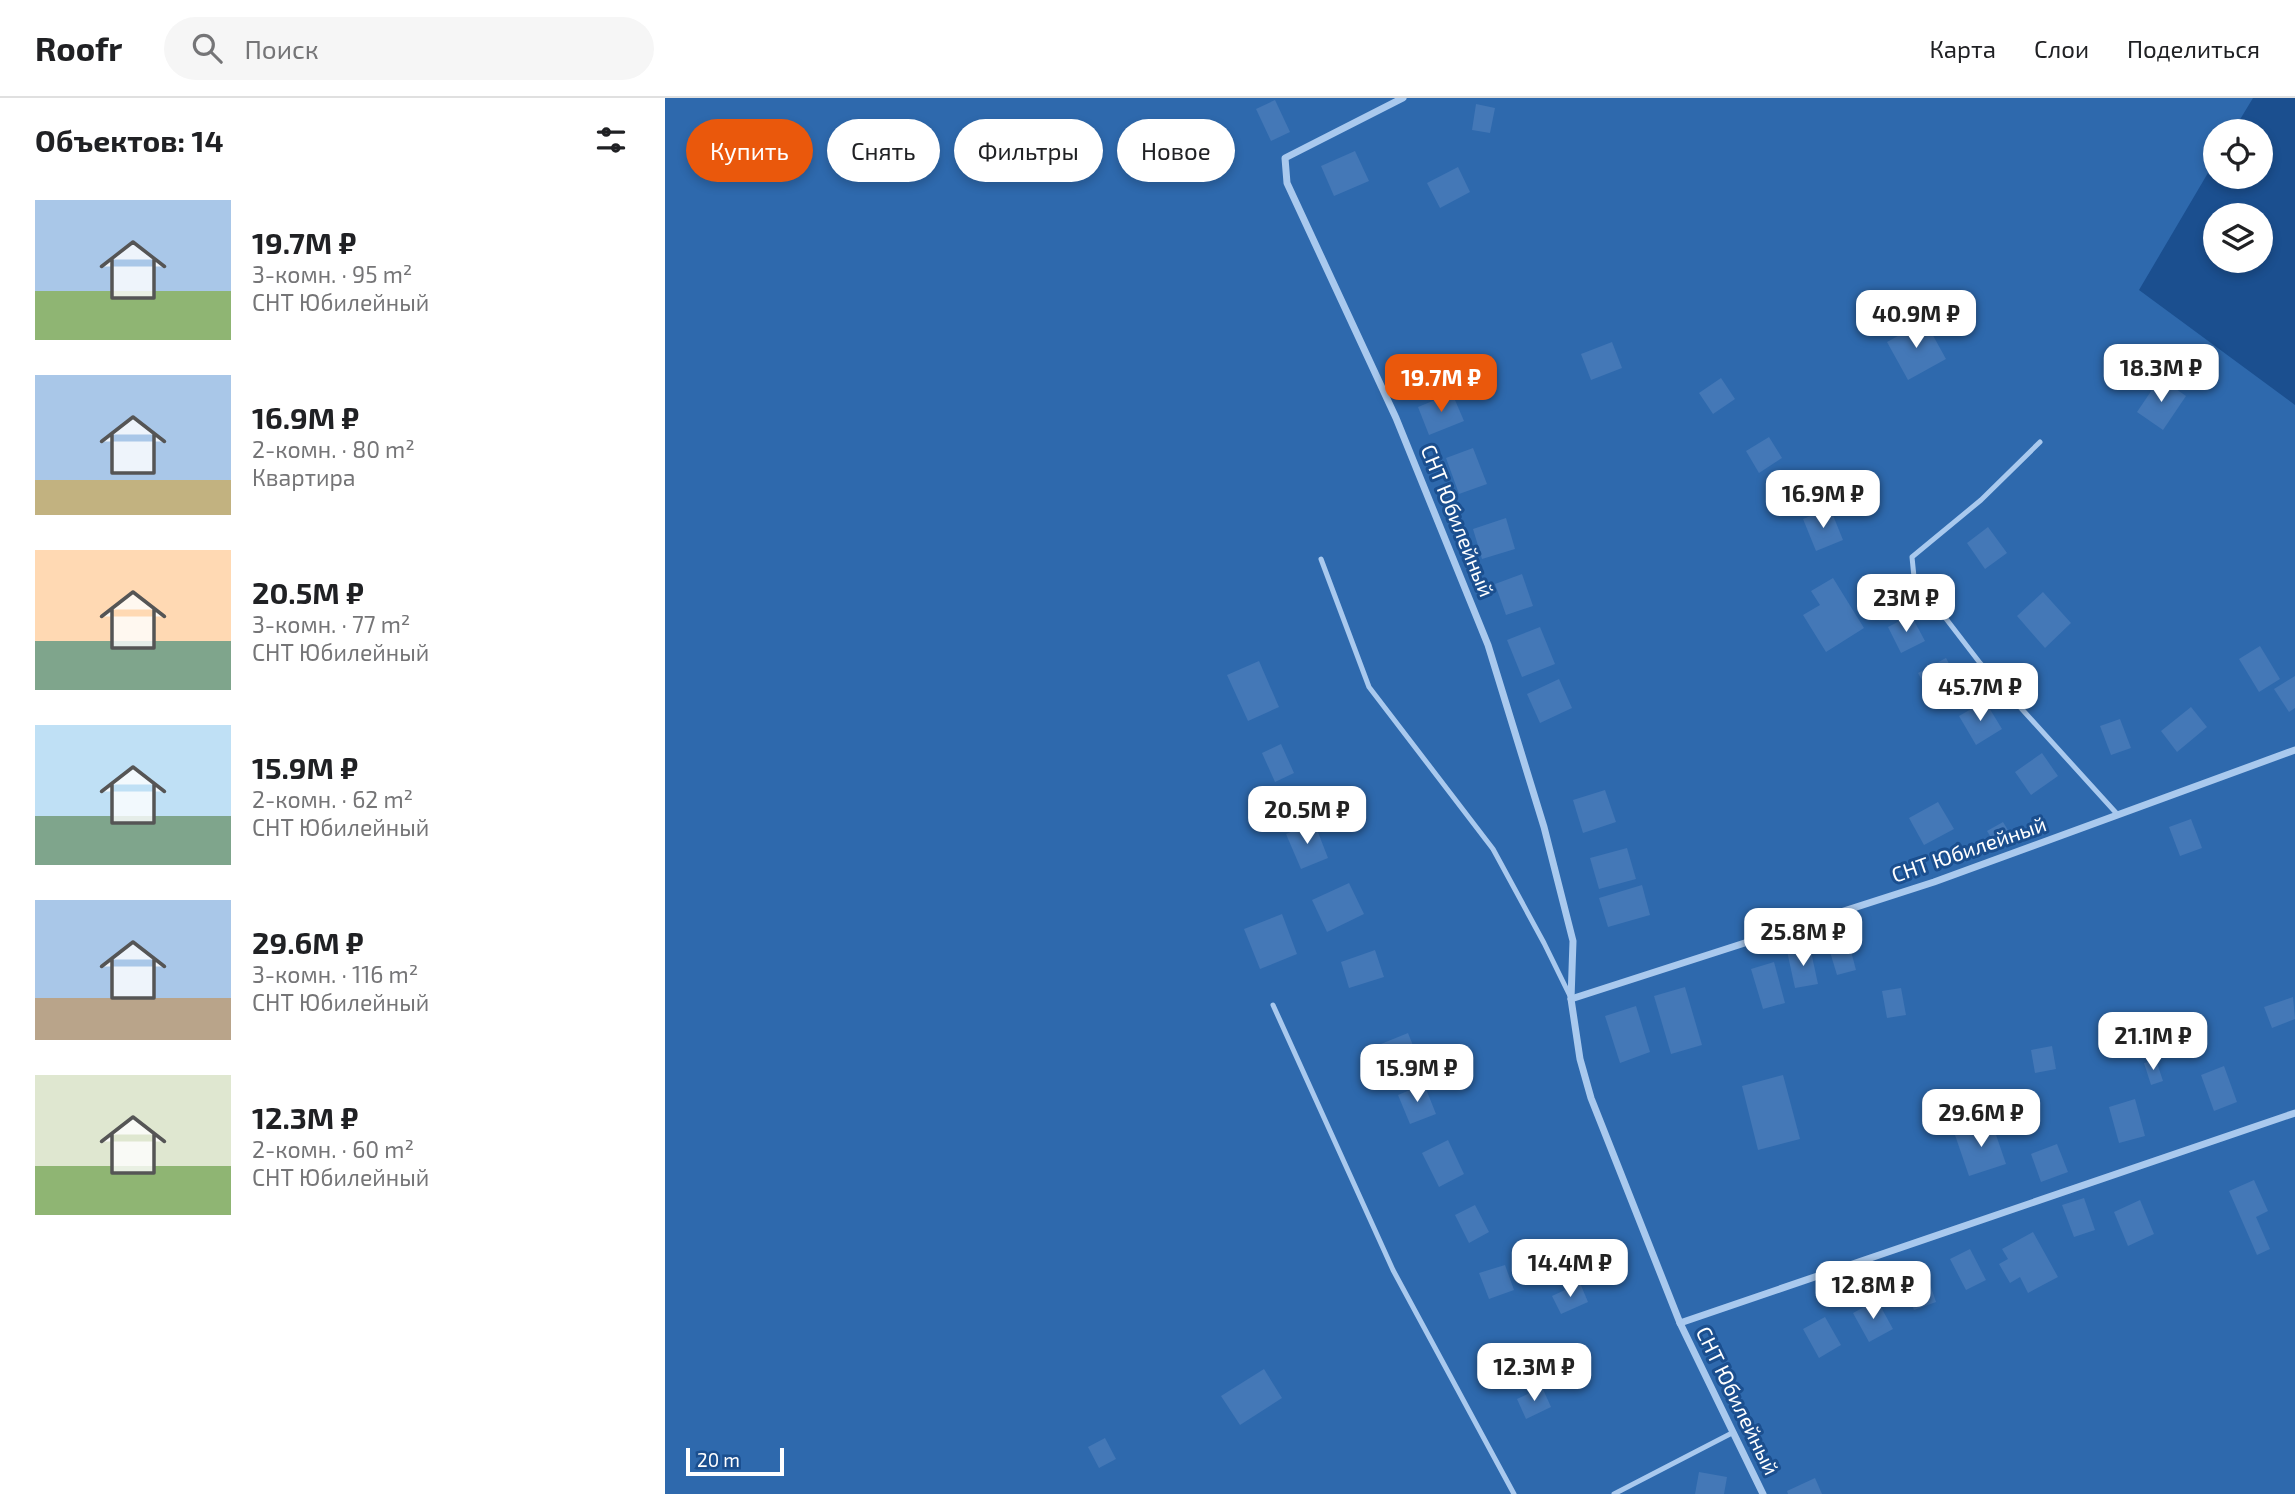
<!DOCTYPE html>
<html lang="ru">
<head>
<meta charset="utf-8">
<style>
  body { margin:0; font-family:"Exo 2",sans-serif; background:#f6f6f6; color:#202124; height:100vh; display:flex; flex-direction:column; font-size:26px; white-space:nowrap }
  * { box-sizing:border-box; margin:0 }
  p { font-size:23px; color:#757577 }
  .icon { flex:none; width:38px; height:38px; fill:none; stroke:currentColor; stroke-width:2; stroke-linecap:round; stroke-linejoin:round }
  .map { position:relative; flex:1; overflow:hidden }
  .drawer { display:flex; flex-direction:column; background:#fff; width:665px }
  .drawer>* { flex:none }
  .banner { position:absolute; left:21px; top:21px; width:665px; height:63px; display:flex; gap:14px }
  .fabs { position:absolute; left:1538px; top:21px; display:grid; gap:14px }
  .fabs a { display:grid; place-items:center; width:70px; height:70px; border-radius:50%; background:#fff; box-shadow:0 4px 10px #0003; font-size:35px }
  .scale { position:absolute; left:21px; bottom:18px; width:98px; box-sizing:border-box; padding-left:7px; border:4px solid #fff; border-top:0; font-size:19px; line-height:24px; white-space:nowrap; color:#fff; -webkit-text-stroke:5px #1b4f8f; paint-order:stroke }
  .price { position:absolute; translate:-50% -60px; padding:0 16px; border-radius:14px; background:#fff; color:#222; font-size:23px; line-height:46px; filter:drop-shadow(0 2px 4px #0008) }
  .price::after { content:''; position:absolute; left:50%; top:42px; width:21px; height:16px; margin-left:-10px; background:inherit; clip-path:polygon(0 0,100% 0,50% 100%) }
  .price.on { background:#ea580c; color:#fff }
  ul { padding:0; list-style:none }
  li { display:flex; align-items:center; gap:21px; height:175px; padding:0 35px }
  li span { display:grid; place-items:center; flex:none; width:196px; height:140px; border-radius:0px; color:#555 }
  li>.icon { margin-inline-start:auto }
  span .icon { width:84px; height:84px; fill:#fffc; stroke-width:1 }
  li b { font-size:30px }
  h2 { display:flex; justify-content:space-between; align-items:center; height:84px; padding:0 35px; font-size:30px }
  .tag { padding:0 24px; border-radius:32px; background:#fff; box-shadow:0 4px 10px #0003; font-size:24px; line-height:63px }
  .tag.on { background:#ea580c; color:#fff }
  header { display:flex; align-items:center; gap:42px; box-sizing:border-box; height:98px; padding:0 35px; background:#fff; border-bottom:2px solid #e0e0e0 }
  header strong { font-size:33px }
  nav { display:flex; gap:38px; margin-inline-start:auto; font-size:24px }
  .search { width:490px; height:63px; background:#f6f6f6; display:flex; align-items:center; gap:18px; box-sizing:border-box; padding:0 24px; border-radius:38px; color:#757577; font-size:26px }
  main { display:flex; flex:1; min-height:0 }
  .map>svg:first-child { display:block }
  .green { fill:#2e69ad }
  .building { fill:#4478b7 }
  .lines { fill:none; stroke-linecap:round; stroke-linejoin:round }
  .service { stroke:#a9c9ee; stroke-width:5 }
  .minor { stroke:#a9c9ee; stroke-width:7 }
  .labels { text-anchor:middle; stroke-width:6; stroke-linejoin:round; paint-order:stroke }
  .street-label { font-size:21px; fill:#fff; stroke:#1b4f8f }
</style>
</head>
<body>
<header>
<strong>Roofr</strong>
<div class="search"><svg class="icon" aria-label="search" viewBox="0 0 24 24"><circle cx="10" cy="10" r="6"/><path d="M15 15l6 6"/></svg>Поиск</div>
<nav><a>Карта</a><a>Слои</a><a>Поделиться</a></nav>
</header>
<main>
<section class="drawer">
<h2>Объектов: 14<svg class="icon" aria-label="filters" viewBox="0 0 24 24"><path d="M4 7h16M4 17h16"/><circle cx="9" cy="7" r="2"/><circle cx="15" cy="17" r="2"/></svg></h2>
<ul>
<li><span style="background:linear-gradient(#a9c7e8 65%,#8fb573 0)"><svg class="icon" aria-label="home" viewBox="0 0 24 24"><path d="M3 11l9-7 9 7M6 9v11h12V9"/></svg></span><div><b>19.7M ₽</b><p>3-комн. · 95 m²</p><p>СНТ Юбилейный</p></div></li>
<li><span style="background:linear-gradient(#a9c7e8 75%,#c2b280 0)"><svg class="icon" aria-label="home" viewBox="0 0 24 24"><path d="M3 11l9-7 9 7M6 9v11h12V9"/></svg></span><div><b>16.9M ₽</b><p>2-комн. · 80 m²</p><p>Квартира</p></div></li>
<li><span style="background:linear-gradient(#ffd9b3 65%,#7fa58c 0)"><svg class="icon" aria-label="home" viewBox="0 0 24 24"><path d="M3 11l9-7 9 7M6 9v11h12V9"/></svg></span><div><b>20.5M ₽</b><p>3-комн. · 77 m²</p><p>СНТ Юбилейный</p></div></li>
<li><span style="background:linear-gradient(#bfe0f5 65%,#7fa58c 0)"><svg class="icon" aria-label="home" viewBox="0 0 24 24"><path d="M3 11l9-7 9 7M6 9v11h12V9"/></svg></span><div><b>15.9M ₽</b><p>2-комн. · 62 m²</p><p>СНТ Юбилейный</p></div></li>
<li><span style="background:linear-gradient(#a9c7e8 70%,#b9a48a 0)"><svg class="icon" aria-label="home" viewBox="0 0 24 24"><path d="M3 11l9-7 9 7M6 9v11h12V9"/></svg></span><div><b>29.6M ₽</b><p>3-комн. · 116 m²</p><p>СНТ Юбилейный</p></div></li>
<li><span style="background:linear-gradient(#dfe7d0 65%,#8fb573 0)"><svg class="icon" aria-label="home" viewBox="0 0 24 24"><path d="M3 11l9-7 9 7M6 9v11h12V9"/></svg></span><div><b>12.3M ₽</b><p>2-комн. · 60 m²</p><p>СНТ Юбилейный</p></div></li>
</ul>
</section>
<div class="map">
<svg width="1630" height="1396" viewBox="0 0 1630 1396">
  <rect width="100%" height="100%" fill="#1b4f8f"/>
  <polygon class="green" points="0,0 1588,0 1568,33 1550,33 1550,63 1474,192 1630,307 1630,1396 0,1396"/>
  <g class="building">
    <polygon points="610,2 625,34 606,43 591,11"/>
    <polygon points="811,6 830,10 825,35 807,32"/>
    <polygon points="690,53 704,83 669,98 656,68"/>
    <polygon points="793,69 805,94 775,110 762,85"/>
    <polygon points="1260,223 1281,261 1243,282 1222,244"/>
    <polygon points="947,244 957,270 926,282 916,256"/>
    <polygon points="1056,280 1070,301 1048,316 1034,295"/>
    <polygon points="1495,280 1521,298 1498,332 1472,314"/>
    <polygon points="787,295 799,323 764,337 753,309"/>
    <polygon points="1104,339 1117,360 1094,375 1081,353"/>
    <polygon points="808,350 822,386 794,396 781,360"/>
    <polygon points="1165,410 1178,442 1151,453 1138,421"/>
    <polygon points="841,420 850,451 817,461 808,431"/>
    <polygon points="1323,429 1342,455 1320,471 1302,445"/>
    <polygon points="857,476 868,508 841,517 830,486"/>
    <polygon points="1168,480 1199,530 1161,554 1138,517 1155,507 1146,493"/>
    <polygon points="1378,494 1406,525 1380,550 1352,518"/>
    <polygon points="1246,517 1260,543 1236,555 1223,529"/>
    <polygon points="875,529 890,566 857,579 842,542"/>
    <polygon points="1595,548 1615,581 1594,594 1574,561"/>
    <polygon points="1281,560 1296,588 1268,603 1253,575"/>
    <polygon points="594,563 614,609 583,623 562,577"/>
    <polygon points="1630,578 1630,610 1624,614 1609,591"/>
    <polygon points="894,581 907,610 875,625 862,596"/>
    <polygon points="1320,603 1337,631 1311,647 1294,618"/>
    <polygon points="1526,609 1542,629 1512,654 1496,633"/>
    <polygon points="1455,621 1466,650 1446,657 1435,628"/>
    <polygon points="616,646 629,675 610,684 597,655"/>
    <polygon points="1377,655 1393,678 1366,697 1350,674"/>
    <polygon points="940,692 951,724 918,735 908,702"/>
    <polygon points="1273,704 1289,731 1259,747 1244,720"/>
    <polygon points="1526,721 1537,750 1515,758 1504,729"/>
    <polygon points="649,724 663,760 636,771 621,736"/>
    <polygon points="1338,724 1349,742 1333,751 1322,733"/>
    <polygon points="962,750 971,781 934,791 925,760"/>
    <polygon points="684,785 699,816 662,834 647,802"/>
    <polygon points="977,787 985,817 943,829 934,800"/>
    <polygon points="617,816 632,856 595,871 579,831"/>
    <polygon points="1182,838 1191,872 1172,877 1162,844"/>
    <polygon points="1145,849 1153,886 1130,890 1122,853"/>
    <polygon points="710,852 719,879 684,890 676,864"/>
    <polygon points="1109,864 1120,905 1098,911 1086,871"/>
    <polygon points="1020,889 1037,947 1006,956 989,898"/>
    <polygon points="1236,890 1241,917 1222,920 1217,893"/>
    <polygon points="1628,899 1630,921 1607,930 1599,909"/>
    <polygon points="971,908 985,954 955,965 940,918"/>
    <polygon points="743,935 753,960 721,973 711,948"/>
    <polygon points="1387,948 1391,971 1370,975 1366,952"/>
    <polygon points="1491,962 1498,983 1486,987 1479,965"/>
    <polygon points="1559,968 1572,1004 1549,1013 1536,977"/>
    <polygon points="1118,977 1135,1041 1093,1052 1077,988"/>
    <polygon points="759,986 771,1016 745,1026 733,997"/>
    <polygon points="1470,1001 1480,1038 1454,1045 1444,1009"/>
    <polygon points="1327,1025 1341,1066 1304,1078 1290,1037"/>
    <polygon points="783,1042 799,1076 774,1089 757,1055"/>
    <polygon points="1392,1046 1403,1074 1376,1084 1366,1056"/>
    <polygon points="1589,1082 1603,1113 1591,1119 1605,1151 1592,1157 1564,1093"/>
    <polygon points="1419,1100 1430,1132 1409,1139 1397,1107"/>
    <polygon points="1475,1102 1489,1136 1463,1148 1449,1114"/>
    <polygon points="810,1107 824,1134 804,1145 790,1117"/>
    <polygon points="1368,1134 1393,1179 1363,1195 1355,1179 1345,1185 1334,1166 1343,1161 1337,1151"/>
    <polygon points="1305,1151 1321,1182 1301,1192 1285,1161"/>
    <polygon points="840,1167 849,1192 824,1201 814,1175"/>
    <polygon points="1260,1172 1271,1204 1249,1212 1237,1180"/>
    <polygon points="915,1185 923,1204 896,1216 887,1198"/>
    <polygon points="1212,1202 1228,1231 1204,1244 1188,1215"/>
    <polygon points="1160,1219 1176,1247 1154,1260 1138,1231"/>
    <polygon points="599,1271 617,1300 575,1327 556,1298"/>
    <polygon points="877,1289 886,1309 861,1321 852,1301"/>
    <polygon points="440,1340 451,1361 434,1370 423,1349"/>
    <polygon points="1034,1374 1062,1379 1059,1396 1030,1396"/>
    <polygon points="1150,1380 1157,1396 1123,1396 1122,1393"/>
  </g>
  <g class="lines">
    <g class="service">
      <polyline points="1375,344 1316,402 1247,459 1249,479 1315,565 1453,717"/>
      <polyline points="656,461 704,589 828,751 879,845 906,900"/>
      <polyline points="608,907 728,1172 849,1396"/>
      <polyline points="949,1396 1067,1335"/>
    </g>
    <g class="minor">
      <polyline points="738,0 620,60 622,85 731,320 823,547 879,729 908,843 906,901 915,961 926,1000 1015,1225 1098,1396"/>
      <polyline points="906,901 1269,784 1630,652"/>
      <polyline points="1015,1225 1630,1015"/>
    </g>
  </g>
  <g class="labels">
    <g class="street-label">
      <text transform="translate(792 423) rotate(68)" y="7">СНТ Юбилейный</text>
      <text transform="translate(1304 752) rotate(-19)" y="7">СНТ Юбилейный</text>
      <text transform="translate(1072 1303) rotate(64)" y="7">СНТ Юбилейный</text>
    </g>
  </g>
</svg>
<div class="fabs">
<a><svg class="icon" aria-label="locate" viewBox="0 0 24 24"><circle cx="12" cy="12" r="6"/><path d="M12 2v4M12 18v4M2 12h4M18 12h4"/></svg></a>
<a><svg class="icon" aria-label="layers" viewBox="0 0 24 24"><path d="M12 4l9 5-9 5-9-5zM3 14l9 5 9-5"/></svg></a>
</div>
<div class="scale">20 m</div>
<b class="price" style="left:1251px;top:252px">40.9M ₽</b>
<b class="price" style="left:1496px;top:306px">18.3M ₽</b>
<b class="price on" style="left:776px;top:316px">19.7M ₽</b>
<b class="price" style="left:1158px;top:432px">16.9M ₽</b>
<b class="price" style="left:1241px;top:536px">23M ₽</b>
<b class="price" style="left:1315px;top:625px">45.7M ₽</b>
<b class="price" style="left:642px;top:748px">20.5M ₽</b>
<b class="price" style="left:1138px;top:870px">25.8M ₽</b>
<b class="price" style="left:1488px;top:974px">21.1M ₽</b>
<b class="price" style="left:752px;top:1006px">15.9M ₽</b>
<b class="price" style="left:1316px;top:1051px">29.6M ₽</b>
<b class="price" style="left:905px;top:1201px">14.4M ₽</b>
<b class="price" style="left:1208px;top:1223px">12.8M ₽</b>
<b class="price" style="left:869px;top:1305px">12.3M ₽</b>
<div class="banner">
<a class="tag on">Купить</a>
<a class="tag">Снять</a>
<a class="tag">Фильтры</a>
<a class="tag">Новое</a>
</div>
</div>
</main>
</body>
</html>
